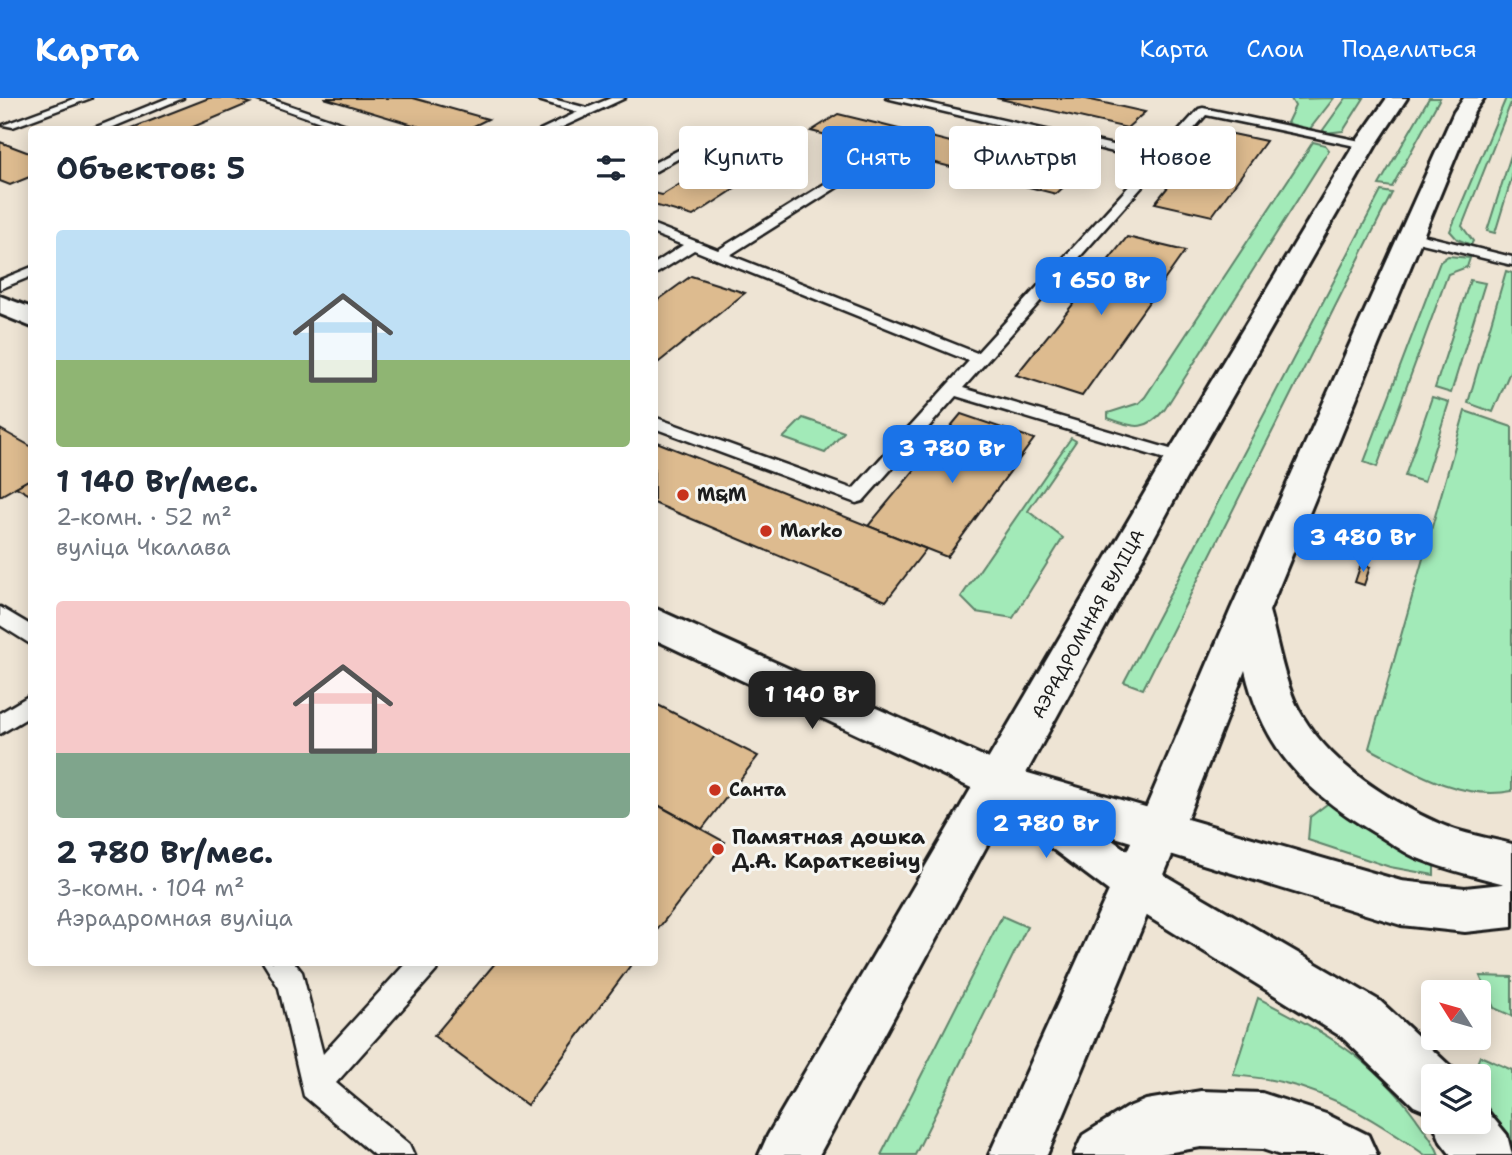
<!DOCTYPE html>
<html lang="ru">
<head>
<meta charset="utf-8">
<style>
  body { margin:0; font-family:"Shantell Sans",sans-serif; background:#f2f2f3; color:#1f2937; height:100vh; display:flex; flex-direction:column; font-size:26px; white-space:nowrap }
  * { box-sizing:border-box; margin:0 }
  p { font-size:23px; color:#747a83 }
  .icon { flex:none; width:38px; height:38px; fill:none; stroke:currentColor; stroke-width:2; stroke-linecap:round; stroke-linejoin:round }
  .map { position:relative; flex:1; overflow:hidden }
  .sheet { position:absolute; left:28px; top:28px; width:630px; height:840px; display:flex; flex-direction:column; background:#fff; border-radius:7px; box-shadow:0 4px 18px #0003 }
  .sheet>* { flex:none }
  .hud { position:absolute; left:679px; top:28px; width:665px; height:63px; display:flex; gap:14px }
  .needle { width:46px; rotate:307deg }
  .fabs { position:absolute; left:1421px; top:882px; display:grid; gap:14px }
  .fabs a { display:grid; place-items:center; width:70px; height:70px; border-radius:7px; background:#fff; box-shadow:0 4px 18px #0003; font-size:35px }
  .price { position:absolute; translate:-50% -60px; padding:0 16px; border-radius:14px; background:#1a73e8; color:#fff; font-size:23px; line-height:46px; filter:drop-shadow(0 2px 4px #0008) }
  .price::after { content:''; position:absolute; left:50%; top:42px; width:21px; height:16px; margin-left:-10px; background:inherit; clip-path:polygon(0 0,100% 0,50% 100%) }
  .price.current { background:#222; color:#fff }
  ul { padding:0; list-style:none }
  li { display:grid; align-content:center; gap:14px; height:371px; padding:0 28px }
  li span { display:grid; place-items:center; height:217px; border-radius:7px; color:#555 }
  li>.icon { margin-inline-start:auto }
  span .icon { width:126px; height:126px; fill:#fffc; stroke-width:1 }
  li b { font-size:30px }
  h2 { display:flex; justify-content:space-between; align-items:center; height:84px; padding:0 28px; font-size:30px }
  .pill { padding:0 24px; border-radius:7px; background:#fff; box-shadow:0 4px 18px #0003; font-size:24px; line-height:63px }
  .pill.current { background:#1a73e8; color:#fff }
  header { display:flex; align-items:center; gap:42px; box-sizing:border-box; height:98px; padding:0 35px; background:#1a73e8; color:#fff }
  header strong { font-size:33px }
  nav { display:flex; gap:38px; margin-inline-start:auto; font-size:24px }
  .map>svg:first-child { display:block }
  .green { fill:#a2eab8; stroke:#5f836a; stroke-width:2 }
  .building { fill:#ddbb8f; stroke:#1c1c1c; stroke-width:2 }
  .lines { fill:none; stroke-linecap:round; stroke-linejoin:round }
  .lane-casing { stroke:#1c1c1c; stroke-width:5 }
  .secondary-casing { stroke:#1c1c1c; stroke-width:6 }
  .primary-casing { stroke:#1c1c1c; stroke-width:6 }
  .lane { fill:#f6f6f2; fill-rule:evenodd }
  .secondary { fill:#f6f6f2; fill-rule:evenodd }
  .primary { fill:#f6f6f2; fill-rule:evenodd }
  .poi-dot { fill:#c8321e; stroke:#f6f6f2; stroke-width:2.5 }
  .labels { text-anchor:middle; stroke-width:6; stroke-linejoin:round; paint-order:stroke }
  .poi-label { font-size:18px; font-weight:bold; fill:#1c1c1c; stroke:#f6f6f2; text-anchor:start }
  .street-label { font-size:18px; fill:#1c1c1c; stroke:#f6f6f2 }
  .near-poi-label { font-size:21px; font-weight:bold; fill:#1c1c1c; stroke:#f6f6f2; text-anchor:start }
</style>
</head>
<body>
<header>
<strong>Карта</strong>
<nav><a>Карта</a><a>Слои</a><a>Поделиться</a></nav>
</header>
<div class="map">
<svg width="1512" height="1057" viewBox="0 0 1512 1057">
  <rect width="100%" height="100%" fill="#eee4d4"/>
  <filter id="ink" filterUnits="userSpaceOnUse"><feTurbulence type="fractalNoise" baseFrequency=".0143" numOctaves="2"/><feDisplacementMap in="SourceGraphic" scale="14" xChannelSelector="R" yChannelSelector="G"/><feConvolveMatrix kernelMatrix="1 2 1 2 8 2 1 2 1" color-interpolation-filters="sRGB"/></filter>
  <g filter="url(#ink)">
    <g class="green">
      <polygon points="1334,0 1309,32 1287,25 1295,8 1291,1"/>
      <polygon points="1346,0 1364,0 1343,33 1325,35 1323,32"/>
      <polygon points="1429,0 1440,0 1392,89 1379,87"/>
      <polygon points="1506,0 1512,2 1462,128 1473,143 1471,147 1457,141 1450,133"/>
      <path d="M1313,44L1325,47L1329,52L1165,311C1145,335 1134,329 1108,320V315L1139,305L1145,299Z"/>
      <polygon points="1512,54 1512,79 1495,135 1487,133"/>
      <polygon points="1381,93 1392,95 1143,591 1124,584"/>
      <polygon points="1448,158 1470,160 1467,169 1448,176 1377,369 1364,364 1440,164"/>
      <polygon points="1506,173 1512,175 1512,269 1493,314 1468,305"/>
      <polygon points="1470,182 1485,185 1451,295 1435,290"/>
      <polygon points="1432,299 1449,304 1424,384 1405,378"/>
      <path d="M1465,313L1512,329V693C1460,703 1412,673 1369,650Z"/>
      <polygon points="803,320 844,334 825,355 783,340"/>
      <polygon points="1071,340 1076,343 1028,413 1063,440 1013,520 976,514 961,499"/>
      <polygon points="1331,703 1434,760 1434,777 1390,769 1308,742 1310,719"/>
      <polygon points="1002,818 1027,829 915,1057 881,1057"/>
      <polygon points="1480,878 1512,879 1512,918 1494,910"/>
      <path d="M1258,900C1323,934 1373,960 1416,1020C1424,1032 1435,1044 1439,1057H1425C1382,1026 1334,996 1281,984C1265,980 1249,979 1233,977Z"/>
      <polygon points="1480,958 1512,972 1512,1047 1479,996 1479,978 1472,978"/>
    </g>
    <g class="building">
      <polygon points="209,0 232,0 250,5 186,32 127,32"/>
      <polygon points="324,0 413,0 488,21 466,32 430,32"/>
      <polygon points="996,0 1082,0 1145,14 1127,30"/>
      <polygon points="838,16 875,25 1078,76 1056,96 811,33"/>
      <polygon points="1214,32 1266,43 1212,118 1155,105"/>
      <polygon points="737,36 795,52 693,118 654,107 654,95 662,97 736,52 717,47"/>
      <polygon points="0,44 32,56 32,78 10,87 0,83"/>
      <polygon points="1127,139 1185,153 1082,298 1016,277"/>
      <polygon points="691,178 745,195 654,268 654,205"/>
      <polygon points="961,316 1034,341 947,459 868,428"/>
      <polygon points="0,331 32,349 32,380 0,398"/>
      <polygon points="654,343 748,380 926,451 886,503 654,405"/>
      <polygon points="32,380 32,398 16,389"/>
      <polygon points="1361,466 1370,469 1364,487 1355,484"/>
      <polygon points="654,605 758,658 702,731 654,705"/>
      <polygon points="654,705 725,744 654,836"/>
      <polygon points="496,864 633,864 527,1007 434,938"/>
    </g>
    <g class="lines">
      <g class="lane-casing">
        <g id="lane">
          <polygon points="76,0 91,0 13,29 3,27"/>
          <polygon points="168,0 183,0 106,32 89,32"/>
          <polygon points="252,0 268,0 361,32 343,32"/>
          <polygon points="532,0 549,0 587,10 611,0 625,0 556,32 540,32 578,14"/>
          <polygon points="886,0 905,0 1157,57 1199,11 1203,10 1365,44 1371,47 1365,50 1206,17 963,290 1187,356 1190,360 1187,364 1175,364 956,298 863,403 856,405 654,330 654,319 853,391 969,263 694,152 654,177 654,166 683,147 654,136 654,127 718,152 847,72 855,72 855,78 730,157 977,255 1152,63"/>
          <polygon points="711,35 721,37 654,74 654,65"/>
          <polygon points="1410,134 1512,159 1512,167 1405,141 1403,138"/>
          <polygon points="32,169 32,178 0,191 0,182"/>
          <polygon points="0,509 32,528 32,547 0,527"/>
          <polygon points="32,596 32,617 0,636 0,615"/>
          <polygon points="263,864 294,864 302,874 323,956 407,864 440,864 436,873 336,985 409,1046 414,1057 374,1057 304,998 279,890"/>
        </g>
      </g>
      <g class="secondary-casing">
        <g id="secondary">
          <polygon points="0,198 32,210 32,229 0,216"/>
          <polygon points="654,510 1007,669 1401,783 1465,790 1512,785 1512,829 1465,834 1401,827 1102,735 1152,770 1380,903 1452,970 1456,978 1433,978 1433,1016 1414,1008 1342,939 1118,800 1002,713 997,702 654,541"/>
          <polygon points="1479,1003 1507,1037 1512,1057 1451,1057 1441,1044 1433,1024 1433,1023 1479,1024"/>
        </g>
      </g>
      <g class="primary-casing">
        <g id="primary">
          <polygon points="1387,0 1407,0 1376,47 1197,360 819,1057 759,1057 768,1037 1165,360 1354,47"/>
          <path d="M1464,0H1484L1474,14L1269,513C1279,548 1284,588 1303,619C1332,667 1390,704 1440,726C1462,736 1489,740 1512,746V788C1480,779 1445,772 1415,759C1400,752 1387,742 1373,734C1306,694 1263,651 1245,572L1183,731L1047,1057H989L1137,731L1231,511L1454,14Z"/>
          <polygon points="1201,993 1262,995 1326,1016 1368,1037 1377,1057 1280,1057 1262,1051 1201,1049 1155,1057 1074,1057 1083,1037 1126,1010 1146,1002"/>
        </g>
      </g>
      <use href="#lane" class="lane"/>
      <use href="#secondary" class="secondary"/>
      <use href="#primary" class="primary"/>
    </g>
  </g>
  <g class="poi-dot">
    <circle cx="683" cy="397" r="7"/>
    <circle cx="766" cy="433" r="7"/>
    <circle cx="715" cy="692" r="7"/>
    <circle cx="718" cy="751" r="7"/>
  </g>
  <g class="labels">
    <g class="poi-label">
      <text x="697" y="403">M&amp;M</text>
      <text x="780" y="439">Marko</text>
      <text x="729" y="698">Санта</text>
    </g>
    <g class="street-label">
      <text transform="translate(1088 526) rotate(-61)" y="6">АЭРАДРОМНАЯ ВУЛІЦА</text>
    </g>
    <g class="near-poi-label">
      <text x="732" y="746">Памятная дошка<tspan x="732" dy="24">Д.А. Караткевічу</tspan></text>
    </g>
  </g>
</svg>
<div class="fabs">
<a><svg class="needle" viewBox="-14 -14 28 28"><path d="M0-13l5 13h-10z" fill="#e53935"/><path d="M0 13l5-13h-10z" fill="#747a83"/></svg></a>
<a><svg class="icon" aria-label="layers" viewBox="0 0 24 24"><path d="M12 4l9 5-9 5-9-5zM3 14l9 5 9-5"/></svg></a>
</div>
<b class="price" style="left:1101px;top:219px">1 650 Br</b>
<b class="price" style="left:952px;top:387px">3 780 Br</b>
<b class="price" style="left:1363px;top:476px">3 480 Br</b>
<b class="price current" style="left:812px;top:633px">1 140 Br</b>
<b class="price" style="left:1046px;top:762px">2 780 Br</b>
<div class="hud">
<a class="pill">Купить</a>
<a class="pill current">Снять</a>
<a class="pill">Фильтры</a>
<a class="pill">Новое</a>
</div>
<section class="sheet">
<h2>Объектов: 5<svg class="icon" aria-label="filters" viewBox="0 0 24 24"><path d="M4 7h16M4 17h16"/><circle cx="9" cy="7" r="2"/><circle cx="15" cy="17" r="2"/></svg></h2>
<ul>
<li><span style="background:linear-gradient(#bfe0f5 60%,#8fb573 0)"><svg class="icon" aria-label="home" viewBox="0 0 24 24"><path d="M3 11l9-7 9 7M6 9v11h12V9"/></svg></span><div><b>1 140 Br/мес.</b><p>2-комн. · 52 m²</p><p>вуліца Чкалава</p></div></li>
<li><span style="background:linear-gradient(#f6c9c9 70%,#7fa58c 0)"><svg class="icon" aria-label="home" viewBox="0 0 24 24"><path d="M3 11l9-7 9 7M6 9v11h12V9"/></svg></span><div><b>2 780 Br/мес.</b><p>3-комн. · 104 m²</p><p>Аэрадромная вуліца</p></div></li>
</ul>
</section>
</div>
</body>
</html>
